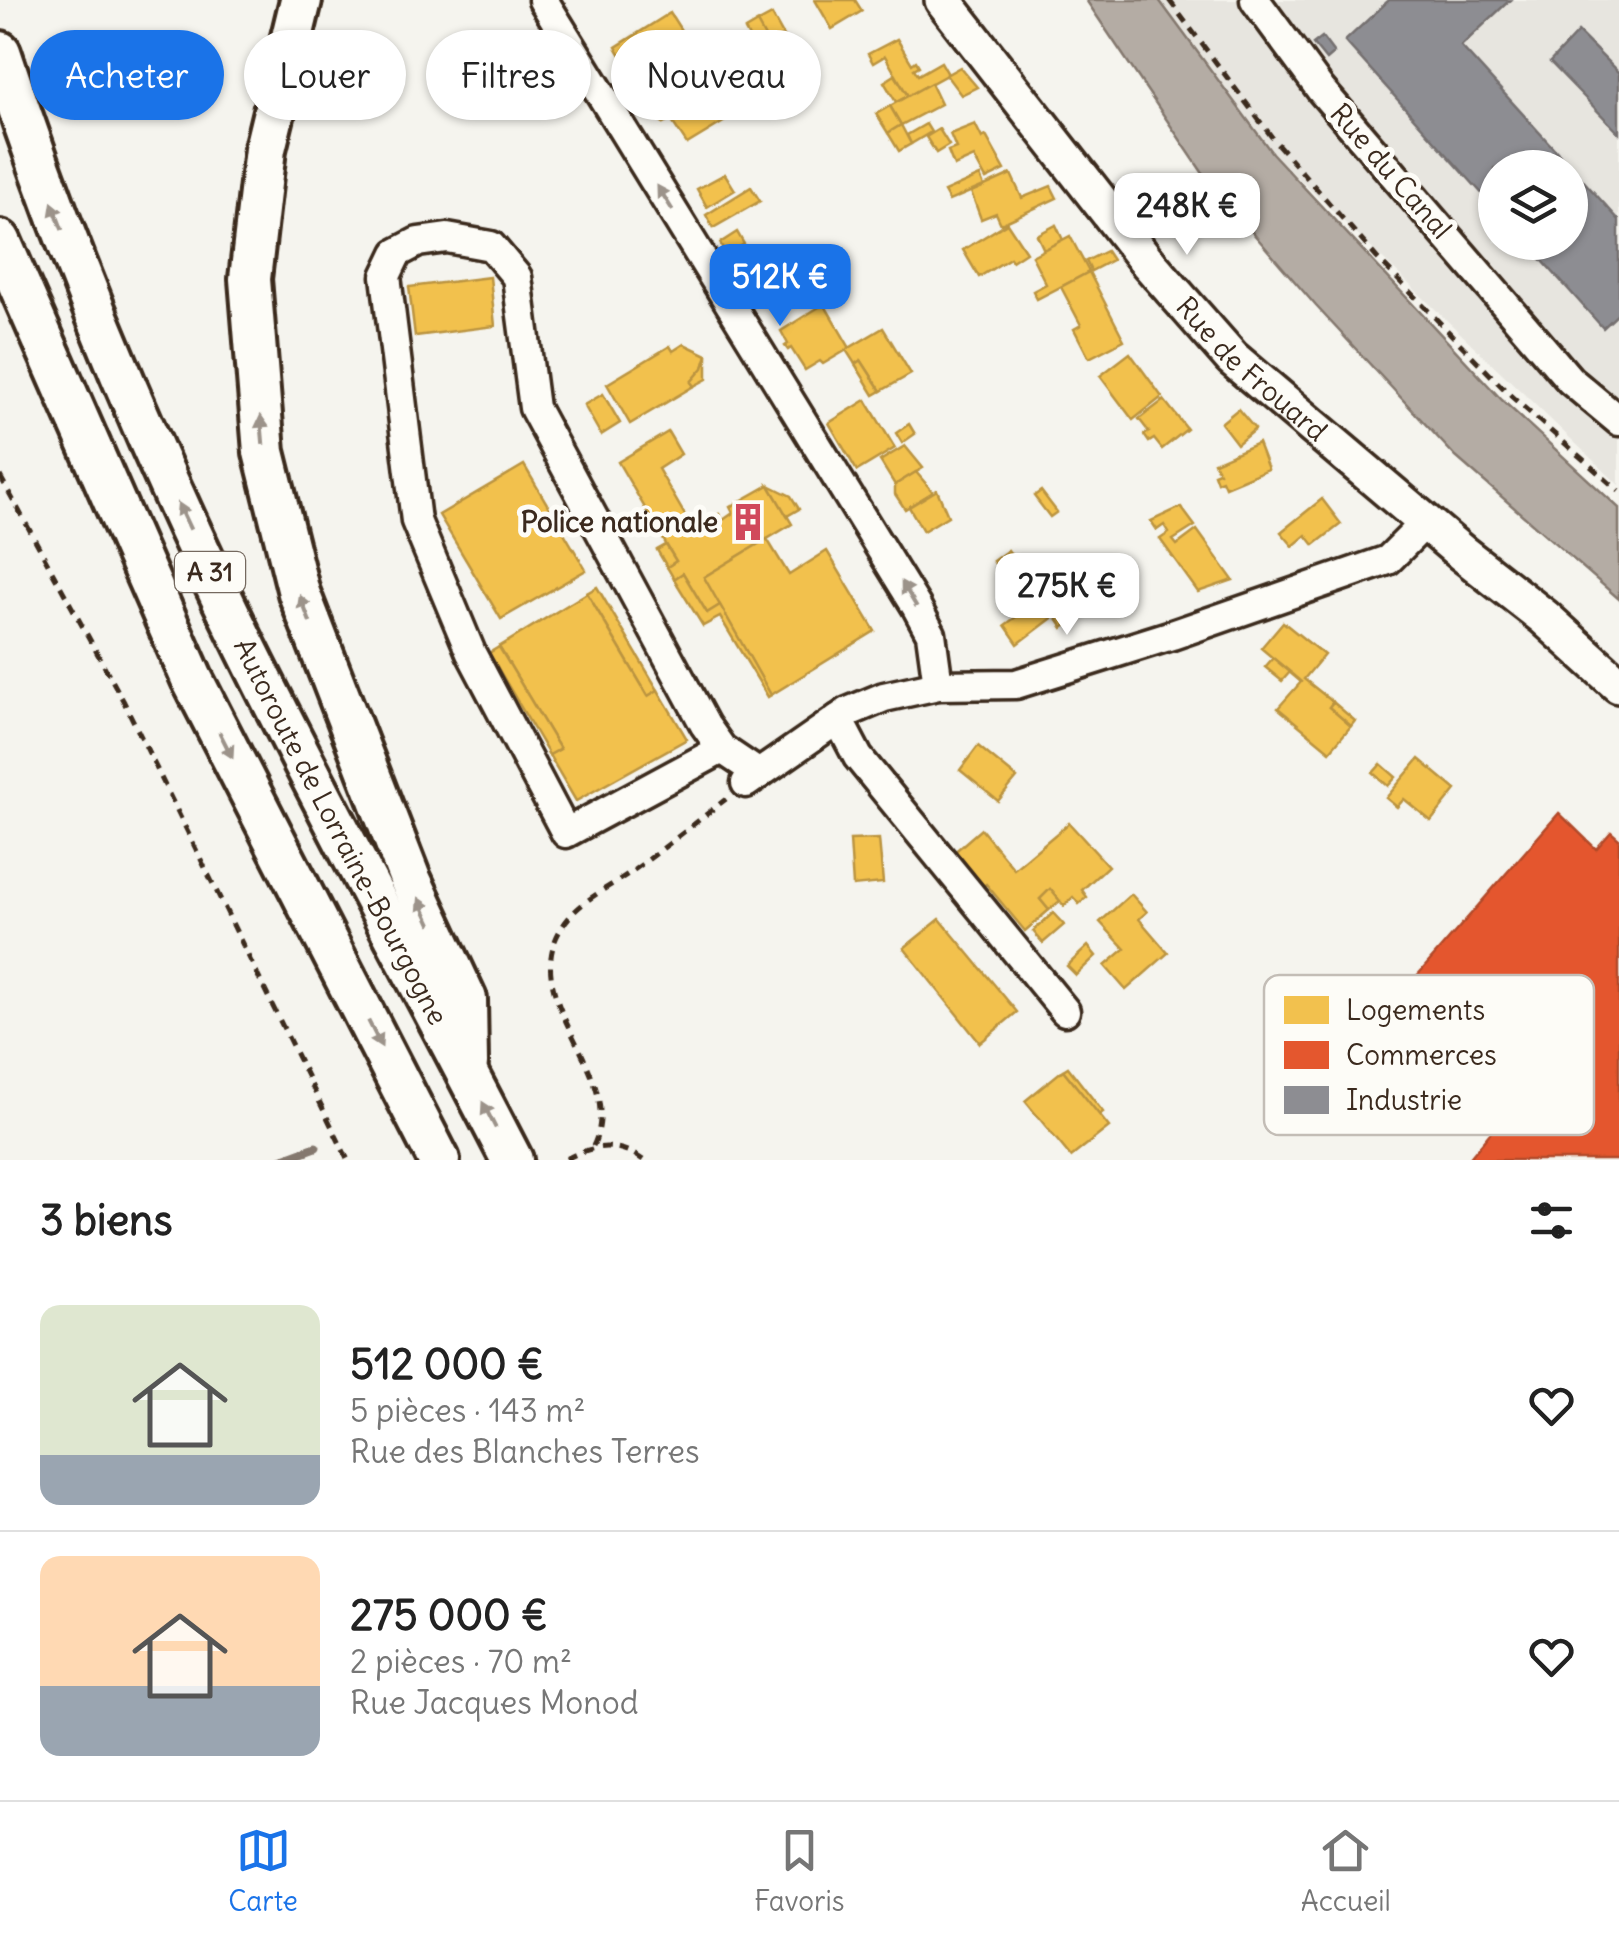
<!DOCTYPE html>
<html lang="fr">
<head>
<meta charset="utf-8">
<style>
  body { margin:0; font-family:Delius,sans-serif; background:#f6f6f6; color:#222; height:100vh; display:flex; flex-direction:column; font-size:38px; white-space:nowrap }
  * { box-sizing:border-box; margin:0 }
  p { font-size:32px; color:#767676 }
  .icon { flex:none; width:55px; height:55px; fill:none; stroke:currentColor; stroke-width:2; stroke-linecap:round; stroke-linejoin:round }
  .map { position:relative; height:1160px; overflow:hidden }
  .drawer { display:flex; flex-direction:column; background:#fff; flex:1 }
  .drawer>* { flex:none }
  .guide { position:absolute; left:30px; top:30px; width:1000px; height:90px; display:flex; gap:20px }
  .buttons { position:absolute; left:1478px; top:150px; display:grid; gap:20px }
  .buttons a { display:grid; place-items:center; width:110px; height:110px; border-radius:50%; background:#fff; box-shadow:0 2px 8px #0004; font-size:50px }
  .price { position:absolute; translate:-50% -85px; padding:0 22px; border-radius:20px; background:#fff; color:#222; font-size:32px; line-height:65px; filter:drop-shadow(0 2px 5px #0008) }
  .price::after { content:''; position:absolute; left:50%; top:60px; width:30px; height:22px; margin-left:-15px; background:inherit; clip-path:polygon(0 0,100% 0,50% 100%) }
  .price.selected { background:#1a73e8; color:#fff }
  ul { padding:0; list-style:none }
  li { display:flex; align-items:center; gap:30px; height:250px; padding:0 40px }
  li+li { border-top:2px solid #e0e0e0 }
  li span { display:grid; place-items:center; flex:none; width:280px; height:200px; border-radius:20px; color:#555 }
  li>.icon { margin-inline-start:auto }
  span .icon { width:120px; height:120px; fill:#fffc; stroke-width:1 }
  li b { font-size:42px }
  h2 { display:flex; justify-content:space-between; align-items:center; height:120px; padding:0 40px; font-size:42px }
  .tag { padding:0 35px; border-radius:45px; background:#fff; box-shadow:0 2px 8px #0004; font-size:35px; line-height:90px }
  .tag.selected { background:#1a73e8; color:#fff }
  .dock { display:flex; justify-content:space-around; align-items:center; height:140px; border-top:2px solid #e0e0e0; background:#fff; font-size:28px; color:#767676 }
  .dock a { display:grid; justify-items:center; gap:5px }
  .dock .selected { color:#1a73e8 }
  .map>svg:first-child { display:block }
  .built { fill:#e7e5df; fill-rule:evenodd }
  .water { fill:#b4aca4; stroke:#84786e; stroke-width:2.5 }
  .homes { fill:#f2c14e; stroke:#bb9440; stroke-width:2.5 }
  .shops { fill:#e4572e; stroke:#b14a29; stroke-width:2.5 }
  .industry { fill:#8d8d92; stroke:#746f6f; stroke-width:2.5 }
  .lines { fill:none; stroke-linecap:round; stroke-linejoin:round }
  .stream { stroke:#84786e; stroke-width:9 }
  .minor-casing { stroke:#3b2a1e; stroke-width:35 }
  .major-casing { stroke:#3b2a1e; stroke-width:42 }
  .highway-casing { stroke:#3b2a1e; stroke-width:48 }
  .path { stroke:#3b2a1e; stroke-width:5; stroke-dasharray:10 8; stroke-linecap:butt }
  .minor { stroke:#fdfcf7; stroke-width:28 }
  .major { stroke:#fdfcf7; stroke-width:35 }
  .highway { stroke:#fdfcf7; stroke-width:40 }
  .oneway { fill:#9c938a }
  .labels { text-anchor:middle; stroke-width:10; stroke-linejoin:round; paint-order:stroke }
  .shield { fill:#fdfcf7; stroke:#75695f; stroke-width:2.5 }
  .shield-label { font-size:25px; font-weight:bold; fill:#3b2a1e }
  .street-label { font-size:28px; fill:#3b2a1e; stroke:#fdfcf7 }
  .poi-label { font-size:28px; font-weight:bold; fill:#3b2a1e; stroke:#fdfcf7; text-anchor:end }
  .key { fill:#fdfcf7; stroke:#c3bdb6; stroke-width:2.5 }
  .key-label { font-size:28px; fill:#3b2a1e }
</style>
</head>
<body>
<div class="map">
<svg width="1619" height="1160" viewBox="0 0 1619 1160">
  <rect width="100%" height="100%" fill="#f5f4ee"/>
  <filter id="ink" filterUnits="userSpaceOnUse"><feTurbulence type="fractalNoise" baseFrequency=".01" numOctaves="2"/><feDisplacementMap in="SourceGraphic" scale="20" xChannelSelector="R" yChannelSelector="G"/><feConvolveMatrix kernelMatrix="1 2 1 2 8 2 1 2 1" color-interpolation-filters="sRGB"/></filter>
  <g filter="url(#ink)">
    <path class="built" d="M1159,0H1619V485L1272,153ZM1495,168H1570V242H1495Z"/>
    <polygon class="water" points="1086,0 1159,0 1272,153 1502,400 1619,508 1619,599 1456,457 1316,306 1208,181"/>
    <g class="homes">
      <polygon points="815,0 855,0 862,11 832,29"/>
      <polygon points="670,13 693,49 638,83 616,47"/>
      <polygon points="772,15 783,35 768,43 757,23"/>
      <polygon points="757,23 768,43 756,50 745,30"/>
      <polygon points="897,39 912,64 916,61 919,66 914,69 918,75 941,62 948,74 908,96 885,56 873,63 868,54"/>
      <polygon points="960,67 977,87 961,95 946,75"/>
      <polygon points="696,72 725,121 687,144 671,120 663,124 649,101"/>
      <polygon points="895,75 908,96 896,102 884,82"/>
      <polygon points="931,83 941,104 901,125 890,106"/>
      <polygon points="890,106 901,125 888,133 876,114"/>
      <polygon points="926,124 931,132 911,144 907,135"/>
      <polygon points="975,124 982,138 986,136 1005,170 986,179 974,157 954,166 948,151 956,148 950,134"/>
      <polygon points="901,125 911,144 899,151 888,133"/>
      <polygon points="939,129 949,145 936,153 926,137"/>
      <polygon points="725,174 735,190 707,207 697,189"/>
      <polygon points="1011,174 1022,198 1051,186 1057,198 1001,224 996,213 981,219 971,192"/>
      <polygon points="980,176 984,186 949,201 944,192"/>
      <polygon points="751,187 760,201 713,228 706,215"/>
      <polygon points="1007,223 1026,252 1012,261 1010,258 979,277 963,250"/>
      <polygon points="1056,225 1063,240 1044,250 1037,235"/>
      <polygon points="737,232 744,244 726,255 720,243"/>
      <polygon points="1070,236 1089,272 1037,299 1033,291 1046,284 1032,256"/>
      <polygon points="1106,251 1112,260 1091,271 1086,261"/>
      <polygon points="1089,272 1124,340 1089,358 1074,329 1081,325 1061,287"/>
      <polygon points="490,277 495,326 415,336 409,287"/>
      <polygon points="824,304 850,348 823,364 820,361 805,370 791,348 788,350 785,346 788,344 781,331"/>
      <polygon points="883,328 911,374 881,391 861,360 855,364 846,350"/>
      <polygon points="684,344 707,355 703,368 691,382 694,386 630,424 607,384 670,346 673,351"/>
      <polygon points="1130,353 1162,397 1133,420 1100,376"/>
      <polygon points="707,355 707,379 694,386 691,382 703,368"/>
      <polygon points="861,360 881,391 874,395 855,364"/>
      <polygon points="603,394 620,423 601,435 584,405"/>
      <polygon points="866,400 895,448 857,471 829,423"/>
      <polygon points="1164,400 1187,429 1162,449 1154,439 1149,442 1144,435 1149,432 1139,419"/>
      <polygon points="1238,409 1255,429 1237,444 1221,423"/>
      <polygon points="909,424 915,434 902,443 896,433"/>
      <polygon points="668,432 681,454 658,469 693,529 719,514 723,520 733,513 730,507 769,485 792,524 704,577 720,605 707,613 683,573 674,579 667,567 676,561 618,462"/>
      <polygon points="1258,443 1268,469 1225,487 1222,480 1217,482 1214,474 1219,472 1214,462"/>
      <polygon points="905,446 923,468 895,485 880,461"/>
      <polygon points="524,465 586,570 501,619 439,515"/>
      <polygon points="916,472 933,492 905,509 895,494 895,485"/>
      <polygon points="769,485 791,496 799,509 787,516"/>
      <polygon points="937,490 948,516 923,531 909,507"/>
      <polygon points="1041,491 1057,512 1050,517 1034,496"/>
      <polygon points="1322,499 1341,524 1314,545 1306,535 1293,546 1281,532"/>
      <polygon points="1181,507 1195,526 1173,540 1177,545 1197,530 1233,580 1198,592 1160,539 1169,533 1164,525 1157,530 1151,521"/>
      <polygon points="767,539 789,575 827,551 875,631 771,695 704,577"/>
      <polygon points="666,545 676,561 667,567 657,550"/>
      <polygon points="1008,550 1029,580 1019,587 1005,568 1001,571 993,561"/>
      <polygon points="1084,561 1097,578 1094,581 1109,601 1105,604 1100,599 1063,628 1040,594"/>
      <polygon points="683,573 707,613 720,605 771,695 768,697 720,617 703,626 674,579"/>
      <polygon points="1029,580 1037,590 1027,598 1019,587"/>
      <polygon points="597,587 658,690 648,696 587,593"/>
      <polygon points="1037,590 1055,616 1018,644 1005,625 1016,617 1010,609"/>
      <polygon points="587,593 648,696 658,690 687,739 576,801 549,755 560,749 499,647"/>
      <polygon points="1283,622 1324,655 1304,679 1333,702 1329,707 1351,726 1330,751 1278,708 1301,682 1261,648"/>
      <polygon points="499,647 560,749 549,755 489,653"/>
      <polygon points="1273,658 1290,672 1282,681 1265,667"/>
      <polygon points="1333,702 1355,721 1351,726 1329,707"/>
      <polygon points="978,746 1017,778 998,801 960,770"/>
      <polygon points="1419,759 1456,790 1431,821 1404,799 1397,807 1386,798"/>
      <polygon points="1381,764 1396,777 1388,786 1373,773"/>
      <polygon points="1069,823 1108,866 1082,890 1087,897 1079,904 1073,897 1064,906 1050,889 1040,899 1049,910 1025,931 986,884 980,889 951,855 981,829 1014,869"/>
      <polygon points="879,839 883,883 853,886 850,840"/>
      <polygon points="1050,889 1060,901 1049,910 1040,899"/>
      <polygon points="1131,894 1147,912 1139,919 1168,953 1126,990 1105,966 1125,949 1100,922"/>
      <polygon points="1053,913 1064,925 1043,943 1033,931"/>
      <polygon points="940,919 1017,1012 980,1043 904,948"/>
      <polygon points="1088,946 1096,956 1076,975 1067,966"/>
      <polygon points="1068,1067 1103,1112 1099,1115 1063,1070"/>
      <polygon points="1063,1070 1109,1127 1071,1157 1025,1101"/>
    </g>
    <polygon class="shops" points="1559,813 1596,849 1611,832 1619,839 1619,1160 1468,1160 1495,1127 1374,1025"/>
    <g class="industry">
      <polygon points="1389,0 1510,0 1461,46 1619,220 1619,313 1603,328 1526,242 1570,242 1570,168 1495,168 1495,208 1345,41"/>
      <polygon points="1578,32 1619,73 1619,133 1550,62"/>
      <polygon points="1322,37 1334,53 1326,60 1313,44"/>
    </g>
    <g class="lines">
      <polyline class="stream" points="281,1160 316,1147"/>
      <g class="minor-casing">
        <g id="minor">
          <polyline points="543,0 916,606 931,634 938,685"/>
          <polyline points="1255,0 1321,90 1570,380 1619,421"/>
          <polyline points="838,719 858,757 1065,1011"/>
          <polyline points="722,749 566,833 471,653 416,521 386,276 397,253 418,242 447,238 491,246 517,277 534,408 705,725 722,749 759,774"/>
          <polyline points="746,783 848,712 884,697 938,685 1016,684 1172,635 1388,560 1426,522"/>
        </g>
      </g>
      <g class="major-casing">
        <g id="major">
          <path id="s1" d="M943,0L1145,259L1232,358L1462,553L1544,617L1619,685"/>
        </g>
      </g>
      <g class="highway-casing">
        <g id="highway">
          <polyline points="301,0 265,149 250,279 264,452 299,593 410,879 466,999 467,1063"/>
          <path id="s2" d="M0,52C67,257 151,455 246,648C331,820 424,989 512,1160"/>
          <polyline points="0,241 192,679 439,1160"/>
        </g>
      </g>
      <g class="path">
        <polyline points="1169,0 1274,140 1377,258 1511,396 1619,491"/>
        <polyline points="0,476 124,702 348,1160"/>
        <path d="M593,1146C629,1073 515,1001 562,927C579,900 609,888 634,870C666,847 696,822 726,799"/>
        <path d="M566,1159C593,1145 617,1141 643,1160"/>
      </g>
      <use href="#minor" class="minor"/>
      <use href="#major" class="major"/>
      <use href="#highway" class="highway"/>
    </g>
    <defs><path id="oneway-solid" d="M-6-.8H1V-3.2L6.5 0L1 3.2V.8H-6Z" transform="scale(2.5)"/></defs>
    <g class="oneway">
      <use href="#oneway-solid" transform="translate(665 198) rotate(-122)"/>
      <use href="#oneway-solid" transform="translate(57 216) rotate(-111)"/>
      <use href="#oneway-solid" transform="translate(262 430) rotate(-95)"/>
      <use href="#oneway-solid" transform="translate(184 516) rotate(-115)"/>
      <use href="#oneway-solid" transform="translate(909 594) rotate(-121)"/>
      <use href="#oneway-solid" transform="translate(305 609) rotate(-111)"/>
      <use href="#oneway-solid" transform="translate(226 745) rotate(63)"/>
      <use href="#oneway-solid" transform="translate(425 911) rotate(-115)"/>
      <use href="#oneway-solid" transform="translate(375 1034) rotate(63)"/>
      <use href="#oneway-solid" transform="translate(489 1115) rotate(-117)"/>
    </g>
  </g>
  <defs>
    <g id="building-bare" transform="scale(3)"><path d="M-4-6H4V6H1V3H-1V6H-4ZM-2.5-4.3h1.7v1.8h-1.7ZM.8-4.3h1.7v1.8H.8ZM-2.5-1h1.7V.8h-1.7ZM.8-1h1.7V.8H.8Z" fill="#d1495b" stroke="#fdfcf7" stroke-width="2.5" paint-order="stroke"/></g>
  </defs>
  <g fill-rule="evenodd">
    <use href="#building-bare" x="748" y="522"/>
  </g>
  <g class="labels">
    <rect class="shield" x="175" y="552" width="70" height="40" rx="8"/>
    <g class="shield-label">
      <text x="210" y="581">A 31</text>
    </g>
    <g class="street-label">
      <text transform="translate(1391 171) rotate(49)" y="10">Rue du Canal</text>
      <text dy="10" stroke="none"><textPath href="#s1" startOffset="482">Rue de Frouard</textPath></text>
      <text dy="10" stroke="none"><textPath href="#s2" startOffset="852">Autoroute de Lorraine-Bourgogne</textPath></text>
    </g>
    <g class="poi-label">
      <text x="718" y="532">Police nationale</text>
    </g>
  </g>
  <rect x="1264" y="975" width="330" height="160" rx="15" class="key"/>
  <rect x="1284" y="996" width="45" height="28" fill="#f2c14e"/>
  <rect x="1284" y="1041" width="45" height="28" fill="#e4572e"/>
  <rect x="1284" y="1086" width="45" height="28" fill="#8d8d92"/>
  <g class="key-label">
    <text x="1346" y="1020">Logements</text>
    <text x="1346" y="1065">Commerces</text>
    <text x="1346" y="1110">Industrie</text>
  </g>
</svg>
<div class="buttons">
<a><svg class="icon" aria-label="layers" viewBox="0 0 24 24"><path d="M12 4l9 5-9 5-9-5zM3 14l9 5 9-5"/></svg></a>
</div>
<b class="price" style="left:1187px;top:258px">248K €</b>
<b class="price selected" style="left:780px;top:329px">512K €</b>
<b class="price" style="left:1067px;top:638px">275K €</b>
<div class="guide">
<a class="tag selected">Acheter</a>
<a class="tag">Louer</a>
<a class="tag">Filtres</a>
<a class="tag">Nouveau</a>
</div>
</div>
<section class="drawer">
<h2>3 biens<svg class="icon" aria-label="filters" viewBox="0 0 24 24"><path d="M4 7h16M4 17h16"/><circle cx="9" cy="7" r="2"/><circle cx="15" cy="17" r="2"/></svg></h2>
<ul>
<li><span style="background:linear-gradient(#dfe7d0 75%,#9aa5b1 0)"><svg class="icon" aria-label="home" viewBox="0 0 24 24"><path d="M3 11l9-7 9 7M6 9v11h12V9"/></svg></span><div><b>512 000 €</b><p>5 pièces · 143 m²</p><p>Rue des Blanches Terres</p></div><svg class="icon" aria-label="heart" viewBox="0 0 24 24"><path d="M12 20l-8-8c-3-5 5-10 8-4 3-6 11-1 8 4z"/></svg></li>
<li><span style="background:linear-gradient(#ffd9b3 65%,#9aa5b1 0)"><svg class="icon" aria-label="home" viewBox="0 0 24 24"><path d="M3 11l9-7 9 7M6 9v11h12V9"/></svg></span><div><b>275 000 €</b><p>2 pièces · 70 m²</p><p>Rue Jacques Monod</p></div><svg class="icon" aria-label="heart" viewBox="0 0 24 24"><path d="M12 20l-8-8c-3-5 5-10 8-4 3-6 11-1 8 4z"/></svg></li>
</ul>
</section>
<nav class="dock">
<a class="selected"><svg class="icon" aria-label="map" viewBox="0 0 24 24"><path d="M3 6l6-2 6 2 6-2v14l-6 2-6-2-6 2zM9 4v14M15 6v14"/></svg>Carte</a>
<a><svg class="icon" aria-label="saved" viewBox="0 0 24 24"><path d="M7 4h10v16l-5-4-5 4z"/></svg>Favoris</a>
<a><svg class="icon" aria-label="home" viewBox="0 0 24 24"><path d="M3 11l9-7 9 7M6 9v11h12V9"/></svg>Accueil</a>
</nav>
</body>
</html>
